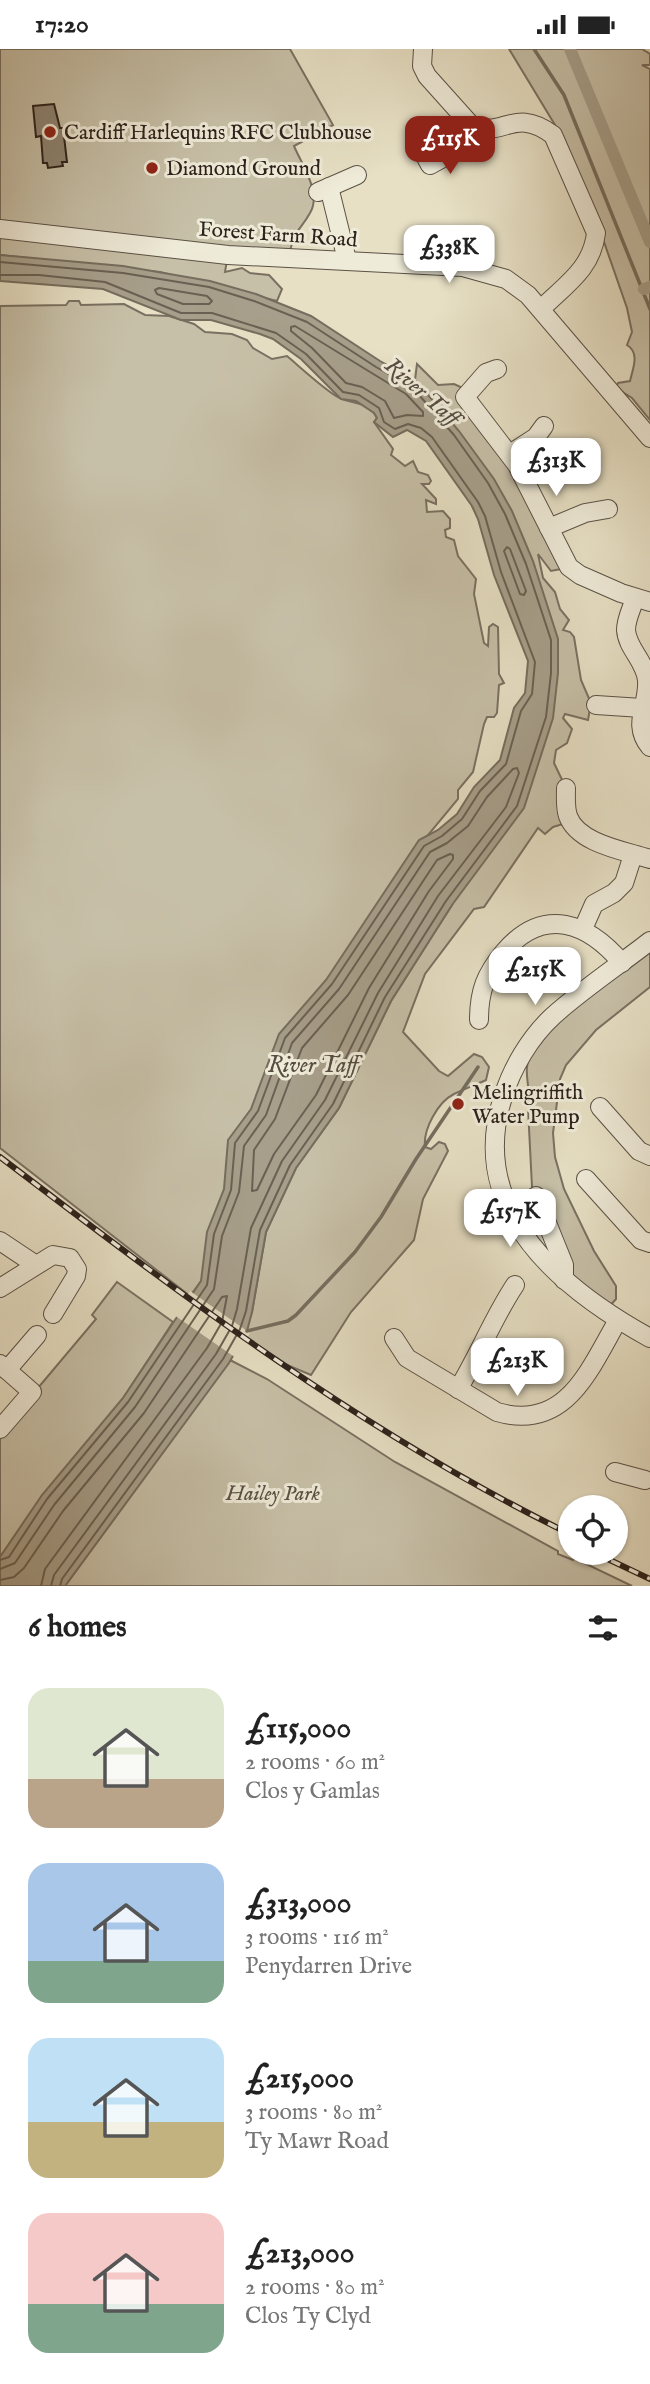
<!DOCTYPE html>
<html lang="en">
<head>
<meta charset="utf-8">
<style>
  body { margin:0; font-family:"IM FELL English",serif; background:#f6f6f6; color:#222; height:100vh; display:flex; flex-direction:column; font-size:26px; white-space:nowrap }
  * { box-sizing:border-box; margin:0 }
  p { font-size:23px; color:#767676 }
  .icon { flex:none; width:38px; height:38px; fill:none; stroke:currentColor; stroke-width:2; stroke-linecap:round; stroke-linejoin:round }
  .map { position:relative; height:1537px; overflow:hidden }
  .details { display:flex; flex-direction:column; background:#fff; flex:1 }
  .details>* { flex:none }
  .buttons { position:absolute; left:558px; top:1446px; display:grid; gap:14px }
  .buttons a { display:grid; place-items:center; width:70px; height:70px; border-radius:50%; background:#fff; box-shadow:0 2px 5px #0004; font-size:35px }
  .price { position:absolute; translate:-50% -60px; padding:0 16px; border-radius:14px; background:#fff; color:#222; font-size:23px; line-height:46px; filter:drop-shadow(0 2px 4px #0008) }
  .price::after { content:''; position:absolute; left:50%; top:42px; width:21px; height:16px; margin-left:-10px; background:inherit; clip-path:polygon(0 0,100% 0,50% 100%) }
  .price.current { background:#8f2418; color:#fff }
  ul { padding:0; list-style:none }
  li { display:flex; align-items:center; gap:21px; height:175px; padding:0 28px }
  li span { display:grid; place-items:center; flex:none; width:196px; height:140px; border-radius:21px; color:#555 }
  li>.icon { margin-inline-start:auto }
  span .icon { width:84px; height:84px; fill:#fffc; stroke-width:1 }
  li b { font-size:30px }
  h2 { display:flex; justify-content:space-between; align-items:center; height:84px; padding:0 28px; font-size:30px }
  .status { display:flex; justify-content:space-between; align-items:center; height:49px; padding:0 35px; background:#fff; direction:ltr }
  .status svg { height:19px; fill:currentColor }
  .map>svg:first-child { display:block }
  .green { fill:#c7c0a8; stroke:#7a7062; stroke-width:2 }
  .water { fill:#a79f8b; stroke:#766d5e; stroke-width:2 }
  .pier { fill:#e7e0c5 }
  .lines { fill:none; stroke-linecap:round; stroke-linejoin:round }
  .shore { stroke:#6a6053; stroke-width:2 }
  .stream { stroke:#766d5e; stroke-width:3.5 }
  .canal { stroke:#a79f8b; stroke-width:12 }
  .building { fill:#8d8473; stroke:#2c211b; stroke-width:2 }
  .minor-casing { stroke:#5b5146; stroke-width:20 }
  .minor { stroke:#efebd9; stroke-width:18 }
  .rail-casing { stroke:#2c211b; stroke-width:6 }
  .rail { stroke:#efebd9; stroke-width:3.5; stroke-dasharray:10; stroke-linecap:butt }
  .poi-dot { fill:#8f2418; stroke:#efebd9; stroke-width:2.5 }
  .labels { text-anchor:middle; stroke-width:6; stroke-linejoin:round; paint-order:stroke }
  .poi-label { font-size:21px; fill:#2c211b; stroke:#efebd9; text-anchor:start }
  .street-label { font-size:21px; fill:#2c211b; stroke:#efebd9 }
  .park-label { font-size:21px; font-style:italic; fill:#5a5145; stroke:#efebd9 }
  .water-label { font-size:23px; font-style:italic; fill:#574d42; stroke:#efebd9 }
</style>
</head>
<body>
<div class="status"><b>17:20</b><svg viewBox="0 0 49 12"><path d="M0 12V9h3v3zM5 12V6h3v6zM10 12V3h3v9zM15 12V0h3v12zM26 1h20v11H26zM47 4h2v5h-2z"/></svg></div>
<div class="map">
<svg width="650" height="1537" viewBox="0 0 650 1537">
  <rect width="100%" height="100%" fill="#e7e0c5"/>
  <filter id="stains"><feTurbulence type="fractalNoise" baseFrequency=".00286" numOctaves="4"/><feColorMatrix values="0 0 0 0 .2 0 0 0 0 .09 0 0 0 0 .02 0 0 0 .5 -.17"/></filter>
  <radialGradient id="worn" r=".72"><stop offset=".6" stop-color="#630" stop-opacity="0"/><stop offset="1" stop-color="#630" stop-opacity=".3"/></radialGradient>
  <g class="green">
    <path d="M0,0H290L333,76L294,97C302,116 322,144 310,164C300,182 294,181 290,203L227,211L225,223L242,219L250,224L269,226L282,240L277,252L160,223L0,206Z"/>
    <path d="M509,0H642L650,5V16H642L650,20V371L632,349L616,339L618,334L630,332C633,319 640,304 627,296L632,283L627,259L604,193L592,172L555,76Z"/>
    <path d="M69,252H79L81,256L124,255L145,266L169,267L194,275L205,283L232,285L247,291L253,299L272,310L287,307C299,317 328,344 340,349C352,355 370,353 377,369L374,373L393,400L391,406L405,417L413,412L418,423L428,426L431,432L429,435H422L436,450V455L426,451L427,463L443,462L450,470V479L445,481L446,488L454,491L458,507L476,530L474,545L484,594L488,597L489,578L493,575L498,578L499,625L504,634L499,636L497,664L494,668H487L484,675L473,723L458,741V750L428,786L201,1232L190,1247L0,1099V257L66,256Z"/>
    <path d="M417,315L438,336L454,335L463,339L491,384L561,520L551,522L538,505L543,529L555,543L560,560L569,571L563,581L570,583L574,588L581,631L591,654L588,671L565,665L563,669L572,680L567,694L556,701L554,714L565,737L563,775L553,778L545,785L538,779L484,858L474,860L425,925L403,983L439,1022L448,1027L474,1005L482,1008L489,1018L486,1031C475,1036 464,1040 454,1045C438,1053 423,1080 425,1098L431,1100L439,1093L445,1095L448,1102L423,1150L414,1191L351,1263L311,1326L280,1313L244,1288L252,1263L266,1183L296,1119L339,1059L391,952L452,856L550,615L414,339Z"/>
    <path d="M650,897V938L596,981L566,1016L560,1030L553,1084L555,1108L564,1140L594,1202L616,1237V1250L609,1258L572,1235L537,1155L532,1138L528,1059C532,1041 522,1023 530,1006C546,970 618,923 650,897Z"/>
    <polygon points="117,1233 173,1273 0,1537 0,1384 96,1270 92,1266"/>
    <polygon points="230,1311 267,1330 395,1413 558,1502 558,1505 573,1511 574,1509 632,1537 65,1537"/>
  </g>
  <polygon class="water" points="0,206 123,217 210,232 256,245 311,267 380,312 416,332 459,382 494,430 512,462 533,512 558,590 558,624 553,669 524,759 452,856 391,952 339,1059 296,1119 266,1183 252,1263 247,1282 229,1314 65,1537 0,1537 0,1508 42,1446 123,1349 201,1232 207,1183 224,1140 228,1091 251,1060 279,985 326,931 419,791 438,781 457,765 474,738 500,711 514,659 525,644 528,612 494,526 478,470 472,457 426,392 407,381 393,388 374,373 377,369 374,364 356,352 341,350 301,310 273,290 260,285 211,271 181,271 103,240 0,232"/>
  <polygon class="pier" points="190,1242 250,1284 236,1309 174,1266"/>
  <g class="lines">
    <g class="shore">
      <polyline points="0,213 123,224 209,238 254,252 307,273 376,318 412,338 454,386 488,434 505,465 526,515 551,591 551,624 546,668 517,757 446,852 385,948 333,1055 290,1116 260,1181 246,1262 240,1280 223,1310 62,1530 60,1537"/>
      <polyline points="0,226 39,226 105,233 181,264 212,264 276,284 306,305 343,343 359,346 379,359 384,373 395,380 408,375 421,379 432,388 478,453 485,467 501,523 535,613 532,645 521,662 506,715 480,742 462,770 442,787 424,797 332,935 285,989 258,1062 235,1094 231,1141 214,1185 207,1236 128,1353 47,1450 9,1508 0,1511"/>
      <polygon points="159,239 207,247 212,252 209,255 183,255 157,245 155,241"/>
      <polygon points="295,277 406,345 423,363 423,367 407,366 394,369 385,352 362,338 346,334 312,299 291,282 291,278"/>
      <polygon points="507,498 510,500 526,542 524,546 520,545 504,502"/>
      <polygon points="450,805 453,806 453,810 429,842 369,939 316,1046 274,1105 257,1141 252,1142 254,1101 275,1070 302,999 348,946 437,811"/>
      <polyline points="0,1520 15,1514 54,1456 135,1358 214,1240 222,1187 239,1143 244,1097 266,1066 292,994 339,940 430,803 447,794 468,777 487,748 513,720 517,719 519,724 506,758 438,847 378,944 325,1051 282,1112 251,1179 237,1260 232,1277 216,1305 54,1526 51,1537"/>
      <polyline points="0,1531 14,1528 24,1519 63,1462 144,1364 222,1248 227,1247 222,1273 207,1299 45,1520 41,1537"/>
    </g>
    <g class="stream">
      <polyline points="534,0 564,46 650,260"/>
      <polyline points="247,1282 288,1272 296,1266 355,1203 381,1168 416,1110 478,1018"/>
    </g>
    <g class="canal">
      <polyline points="570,0 650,193"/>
      <polyline points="644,240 650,238"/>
    </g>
  </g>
  <polygon class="building" points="54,55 60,79 63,79 67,113 62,113 63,117 48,119 47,114 43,114 41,87 36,88 33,57"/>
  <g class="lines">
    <g class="minor-casing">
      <g id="minor">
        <path d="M423,0L422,17L427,27L470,75C502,92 513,56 553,86L596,184C592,220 565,236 541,260"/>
        <polyline points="424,105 430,116 450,105 470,75"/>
        <polyline points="329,138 347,211"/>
        <polyline points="318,143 357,126"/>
        <polyline points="0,180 228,206 463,218 506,230 528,246 650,389"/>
        <polyline points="497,320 486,324 465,348 517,416 569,518 580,526 621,544 650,553"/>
        <polyline points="510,405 536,388 544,377"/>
        <polyline points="549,479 585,464 608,460"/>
        <path d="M635,549C632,559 626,570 626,581C627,599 645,612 647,631C649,656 631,675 650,698"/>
        <polyline points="596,656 642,659"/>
        <path d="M566,739C566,748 565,758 568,767C578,795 626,802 650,810"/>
        <polyline points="583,880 594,855 614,844 624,834 633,806"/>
        <path d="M650,892C618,917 583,940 553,967C530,988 512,1019 503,1048C466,1162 561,1240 650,1289"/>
        <path d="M479,971C479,941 486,925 504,903C544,856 588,874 622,914"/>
        <polyline points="600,1058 639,1102 650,1107"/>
        <polyline points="586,1130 641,1191 650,1194"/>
        <polyline points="536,1147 564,1216 564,1231"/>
        <polyline points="0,1192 36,1216"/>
        <polyline points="0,1239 53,1206 70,1209 77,1220 76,1227 53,1265"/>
        <path d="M394,1289L407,1309L497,1363C566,1383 589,1321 618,1271"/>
        <polyline points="0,1315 32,1343 0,1380"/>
        <polyline points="7,1321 37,1286"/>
        <path d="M458,1340C479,1306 493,1269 515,1236"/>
        <polyline points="615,1423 645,1431"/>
      </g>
    </g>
    <use href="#minor" class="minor"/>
    <g class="rail-casing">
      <g id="rail">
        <path d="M0,1108C181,1246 365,1385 570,1485"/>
        <polyline points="593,1503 650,1530"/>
      </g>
    </g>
    <use href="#rail" class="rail"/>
  </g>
  <g class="poi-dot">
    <circle cx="50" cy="83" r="7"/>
    <circle cx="152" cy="119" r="7"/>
    <circle cx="458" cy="1055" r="7"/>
  </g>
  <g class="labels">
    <g class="poi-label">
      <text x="64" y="90">Cardiff Harlequins RFC Clubhouse</text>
      <text x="166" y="126">Diamond Ground</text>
      <text x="472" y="1050">Melingriffith<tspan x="472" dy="24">Water Pump</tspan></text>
    </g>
    <g class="street-label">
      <text transform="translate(278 185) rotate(4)" y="7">Forest Farm Road</text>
    </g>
    <g class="park-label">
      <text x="273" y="1451">Hailey Park</text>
    </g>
    <g class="water-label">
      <text transform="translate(423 342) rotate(41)" y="8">River Taff</text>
      <text x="313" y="1023">River Taff</text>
    </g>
  </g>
  <rect width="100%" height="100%" filter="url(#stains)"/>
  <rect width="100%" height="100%" fill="url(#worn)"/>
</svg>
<div class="buttons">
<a><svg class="icon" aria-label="locate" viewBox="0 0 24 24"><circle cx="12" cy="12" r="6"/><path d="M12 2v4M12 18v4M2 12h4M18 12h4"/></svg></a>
</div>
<b class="price current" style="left:450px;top:127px">£115K</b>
<b class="price" style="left:449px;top:236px">£338K</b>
<b class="price" style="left:556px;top:449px">£313K</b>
<b class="price" style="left:535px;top:958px">£215K</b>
<b class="price" style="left:510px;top:1200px">£157K</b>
<b class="price" style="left:517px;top:1349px">£213K</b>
</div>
<section class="details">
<h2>6 homes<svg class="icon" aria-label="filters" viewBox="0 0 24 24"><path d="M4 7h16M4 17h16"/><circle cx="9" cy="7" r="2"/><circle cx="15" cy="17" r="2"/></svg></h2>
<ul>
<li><span style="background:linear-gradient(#dfe7d0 65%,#b9a48a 0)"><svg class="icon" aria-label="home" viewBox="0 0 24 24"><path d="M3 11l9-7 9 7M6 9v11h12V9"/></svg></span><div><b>£115,000</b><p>2 rooms · 60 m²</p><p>Clos y Gamlas</p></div></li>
<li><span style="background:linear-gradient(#a9c7e8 70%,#7fa58c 0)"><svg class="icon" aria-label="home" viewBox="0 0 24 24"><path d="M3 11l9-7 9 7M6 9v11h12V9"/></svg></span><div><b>£313,000</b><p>3 rooms · 116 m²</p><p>Penydarren Drive</p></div></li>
<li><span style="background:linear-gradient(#bfe0f5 60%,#c2b280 0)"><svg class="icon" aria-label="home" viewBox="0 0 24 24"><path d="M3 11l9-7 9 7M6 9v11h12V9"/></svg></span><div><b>£215,000</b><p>3 rooms · 80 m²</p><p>Ty Mawr Road</p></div></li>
<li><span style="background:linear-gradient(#f6c9c9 65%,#7fa58c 0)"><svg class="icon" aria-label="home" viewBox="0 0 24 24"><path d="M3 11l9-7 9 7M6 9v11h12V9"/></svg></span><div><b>£213,000</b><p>2 rooms · 80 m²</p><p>Clos Ty Clyd</p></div></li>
</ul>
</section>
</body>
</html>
